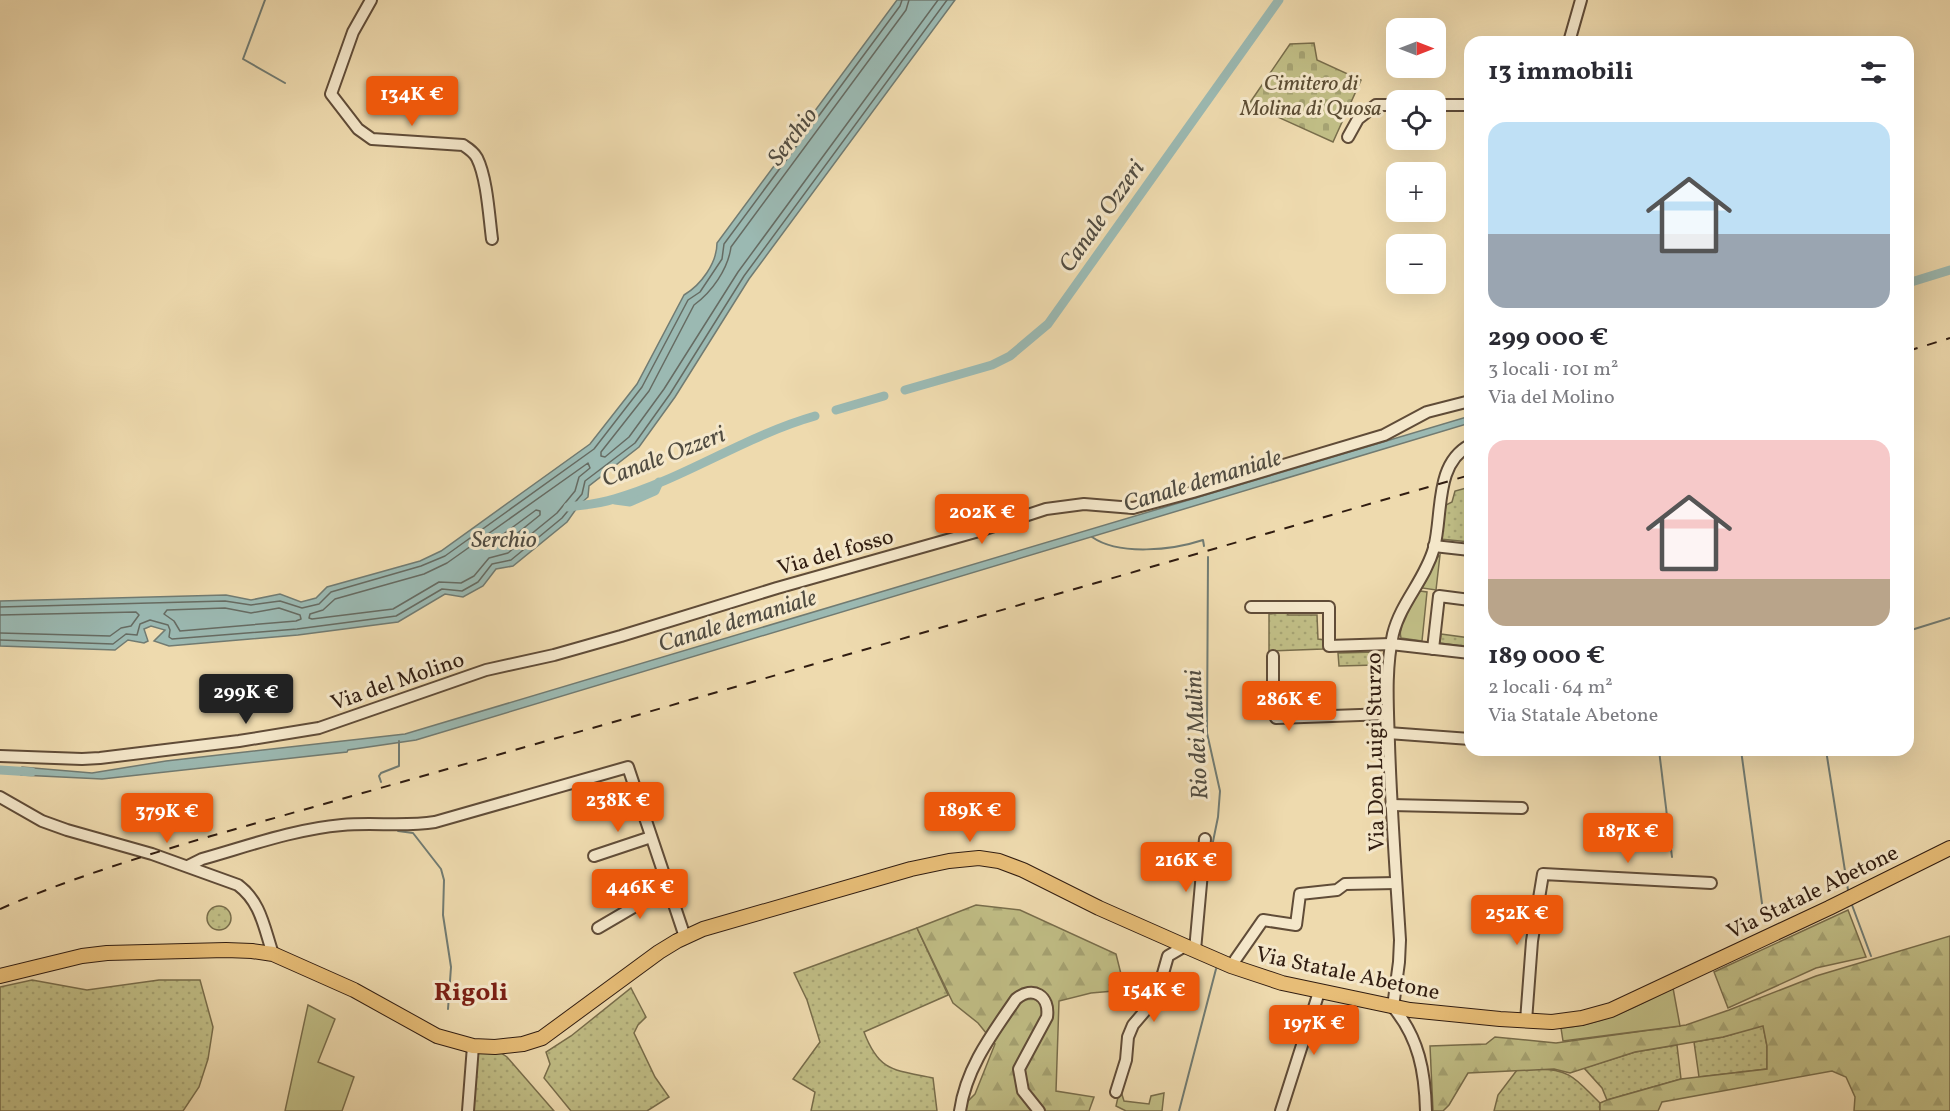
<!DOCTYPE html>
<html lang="it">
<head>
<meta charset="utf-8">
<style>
  body { margin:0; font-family:Vollkorn,serif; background:#f2f2f3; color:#2b2b33; height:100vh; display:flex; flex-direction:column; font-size:22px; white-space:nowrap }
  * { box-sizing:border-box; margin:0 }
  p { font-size:20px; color:#7c7c81 }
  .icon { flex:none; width:33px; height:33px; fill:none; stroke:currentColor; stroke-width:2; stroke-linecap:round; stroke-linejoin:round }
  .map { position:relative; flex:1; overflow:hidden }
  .sheet { position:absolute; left:1464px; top:36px; width:450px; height:720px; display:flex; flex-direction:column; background:#fff; border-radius:18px; box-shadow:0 6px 24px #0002 }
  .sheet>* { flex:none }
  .needle { width:39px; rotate:90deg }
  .fabs { position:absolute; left:1386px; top:18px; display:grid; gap:12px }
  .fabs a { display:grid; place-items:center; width:60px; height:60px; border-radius:12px; background:#fff; box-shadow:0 6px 24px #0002; font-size:30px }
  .price { position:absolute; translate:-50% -51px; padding:0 14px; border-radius:6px; background:#ea580c; color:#fff; font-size:20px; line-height:39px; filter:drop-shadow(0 2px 3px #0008) }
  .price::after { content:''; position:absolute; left:50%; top:36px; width:18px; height:14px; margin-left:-9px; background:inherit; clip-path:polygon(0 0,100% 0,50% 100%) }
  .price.selected { background:#222; color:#fff }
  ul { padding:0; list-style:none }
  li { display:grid; align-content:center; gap:12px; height:318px; padding:0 24px }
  li span { display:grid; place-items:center; height:186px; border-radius:18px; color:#555 }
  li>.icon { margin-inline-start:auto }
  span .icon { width:108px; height:108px; fill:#fffc; stroke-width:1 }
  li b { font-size:26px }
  h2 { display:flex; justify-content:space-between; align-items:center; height:72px; padding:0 24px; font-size:26px }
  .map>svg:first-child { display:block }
  .grass { fill:url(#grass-dots); stroke:#786d4b; stroke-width:1.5 }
  .forest { fill:url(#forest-firs); stroke:#786d4b; stroke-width:1.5 }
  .cemetery { fill:url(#cemetery-stones); stroke:#786d4b; stroke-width:1.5 }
  .park { fill:#c0bd85; stroke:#786d4b; stroke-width:1.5 }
  .water { fill:#9bb9b2; stroke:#717b72; stroke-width:1.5 }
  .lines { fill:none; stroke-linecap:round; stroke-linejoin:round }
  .shore { stroke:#666b62; stroke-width:1.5 }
  .stream { stroke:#717b72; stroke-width:2 }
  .canal { stroke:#9bb9b2; stroke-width:9 }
  .minor-casing { stroke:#604c38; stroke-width:14 }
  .major-casing { stroke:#311d11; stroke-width:16 }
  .minor { stroke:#f4e7ca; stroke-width:10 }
  .major { stroke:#e7bd77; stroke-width:14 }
  .rail { stroke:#311d11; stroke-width:2; stroke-dasharray:10 10; stroke-linecap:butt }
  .labels { text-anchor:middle; stroke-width:6; stroke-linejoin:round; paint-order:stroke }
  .park-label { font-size:22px; font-style:italic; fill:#5c4d34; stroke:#f4e7ca }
  .street-label { font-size:22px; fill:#311d11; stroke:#f4e7ca }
  .water-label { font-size:24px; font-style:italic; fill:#514c41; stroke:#f4e7ca }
  .quarter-label { font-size:26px; font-weight:bold; fill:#7a1f14; stroke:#f4e7ca }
</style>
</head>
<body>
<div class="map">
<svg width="1950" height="1111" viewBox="0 0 1950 1111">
  <defs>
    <pattern id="grass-dots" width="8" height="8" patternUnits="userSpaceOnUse" patternTransform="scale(1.5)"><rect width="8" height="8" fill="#c0bd85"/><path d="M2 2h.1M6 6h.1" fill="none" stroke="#a5a272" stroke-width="1.8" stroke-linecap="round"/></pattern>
    <pattern id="forest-firs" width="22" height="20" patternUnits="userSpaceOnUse" patternTransform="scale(1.5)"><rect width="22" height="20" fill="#c0bd85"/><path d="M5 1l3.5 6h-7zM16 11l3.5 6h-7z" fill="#a5a272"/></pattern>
    <pattern id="cemetery-stones" width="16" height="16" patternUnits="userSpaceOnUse" patternTransform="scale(1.5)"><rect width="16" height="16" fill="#c0bd85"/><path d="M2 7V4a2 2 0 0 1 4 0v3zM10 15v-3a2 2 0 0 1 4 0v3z" fill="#a5a272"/></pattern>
  </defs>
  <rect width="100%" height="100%" fill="#eedaae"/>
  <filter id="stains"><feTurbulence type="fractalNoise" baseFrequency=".00333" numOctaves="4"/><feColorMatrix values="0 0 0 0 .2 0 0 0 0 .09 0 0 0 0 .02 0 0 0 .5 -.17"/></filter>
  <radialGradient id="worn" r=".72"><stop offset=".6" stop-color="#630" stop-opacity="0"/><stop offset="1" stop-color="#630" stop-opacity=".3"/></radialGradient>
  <g class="grass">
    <polygon points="1470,487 1470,542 1440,539 1446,505 1452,502 1455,491"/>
    <polygon points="1287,612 1288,615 1317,615 1318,639 1325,640 1323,649 1269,651 1269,614"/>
    <polygon points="1441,634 1470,638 1470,647 1440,643"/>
    <polygon points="1376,652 1376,665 1339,666 1338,653"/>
    <circle cx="219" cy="918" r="12"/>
    <path d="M917,928L948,995L864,1032C879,1072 894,1070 933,1078L937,1111H811L815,1092L793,1079L820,1042L807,1000L794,973Z"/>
    <polygon points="32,980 87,990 159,980 200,980 213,1027 208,1059 199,1087 183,1111 0,1111 0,987"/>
    <polygon points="631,988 646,1017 638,1025 634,1033 655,1077 669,1097 647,1111 571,1111 544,1078 550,1064 546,1052 571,1036"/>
    <polygon points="1763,1025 1767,1046 1767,1069 1699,1077 1694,1042 1723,1037"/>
    <polygon points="1677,1045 1681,1079 1607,1100 1602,1088 1584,1068 1635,1052"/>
    <polygon points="476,1052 501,1053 507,1057 554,1111 473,1111"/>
    <path d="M1538,1069C1572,1069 1577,1081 1600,1103V1111H1494L1498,1095L1517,1070Z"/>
  </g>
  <g class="forest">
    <polygon points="976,905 1020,910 1116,954 1125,990 1091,993 1059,1001 1056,1091 1094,1097 1089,1111 958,1111 975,1094 995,1044 978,1023 953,1003 917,928"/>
    <polygon points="1848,910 1866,957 1816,968 1728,1008 1714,972"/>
    <polygon points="1950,936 1950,1111 1854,1111 1855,1097 1846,1077 1832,1071 1662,1102 1658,1111 1600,1111 1600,1103 1607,1100 1681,1079 1767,1069 1767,1046 1763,1026 1723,1037 1635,1052 1570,1073 1554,1069 1468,1073 1449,1105 1443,1111 1433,1111 1430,1046 1486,1044 1495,1037 1556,1043 1686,1025 1729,1010 1816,976"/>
  </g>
  <polygon class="cemetery" points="1314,43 1317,60 1361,80 1333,142 1249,104 1290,44"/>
  <g class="park">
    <polygon points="1440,555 1436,590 1422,588 1437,558"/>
    <path d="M1420,591L1427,592L1422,641L1401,638C1397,623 1412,604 1420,591Z"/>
    <path d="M1673,988L1680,1026L1563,1041L1561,1028C1602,1025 1638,1006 1673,988Z"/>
    <polygon points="308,1005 335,1019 318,1062 354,1077 342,1111 285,1111"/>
    <polygon points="1120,1088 1124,1101 1149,1104 1151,1096 1164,1093 1162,1111 1126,1111 1116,1106"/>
  </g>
  <g class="water">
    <path d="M897,0H955L749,279L675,397L639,447L589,486L588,497L579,505L567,522L513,566L496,569L483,586L463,597L445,594L398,622L298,635L169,646L154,641L165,630L151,626L144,629L148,641L144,643L128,640L115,650L0,646V601L226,595L251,600L280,594L301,602L316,598L327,587L420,561L441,551L590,444L637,384L684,295C701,285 717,263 717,243Z"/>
    <polygon points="1470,416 1470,423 416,740 348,750 347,752 102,779 21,775 22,767 92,773 166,761 405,734"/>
  </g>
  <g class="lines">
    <g class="shore">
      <path d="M909,0L906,10L731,247C728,269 712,292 694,305L649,391L601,452V456L605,457L629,437L664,389L738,272L938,0"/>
      <polygon points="588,463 590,468 579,477 575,491 557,513 508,553 489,558 474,576 461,583 439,582 393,609 312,619 309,618 310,614 323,610 335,599 424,574 447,563"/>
      <polygon points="536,510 540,511 540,515 504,544 493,545 494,541"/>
      <polyline points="0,607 225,601 251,605 280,601 302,608 319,604 331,592 421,566 445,556 594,449 642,387 688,300 700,292 722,259 724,244 900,6 902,0"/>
      <polygon points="225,608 251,613 279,608 300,615 301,619 296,621 180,631 174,621 164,614 167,610"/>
      <polyline points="0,615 136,612 139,615 131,626 121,628 110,636 0,633"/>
      <polyline points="0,640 113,644 126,634 137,635 140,624 150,620 168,625 170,630 169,637 172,639 297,629 396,616 442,589 462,591 478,582 492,564 511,560 562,518 582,494 585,481 635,443 670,394 744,276 947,0"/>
    </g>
    <g class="stream">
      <polyline points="265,0 243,59 285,83"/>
      <path d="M1092,537C1119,556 1173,550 1203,540L1204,546"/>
      <polyline points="1908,631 1950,618"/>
      <polyline points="1659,750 1672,857"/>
      <polyline points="1741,750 1764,918"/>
      <polyline points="1826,750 1848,890"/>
      <polyline points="381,782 379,776 381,773 399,766 399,741"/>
      <polyline points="398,831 413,833 441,869 444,880 443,915 451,967 448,1009"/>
      <polyline points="1208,866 1218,817 1220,791 1207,733 1208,557"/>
      <polyline points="1852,905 1871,956"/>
      <polyline points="1179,1111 1216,969"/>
    </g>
    <g class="canal">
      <polyline points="1908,283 1950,270"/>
      <polyline points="905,390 992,365 1010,356 1048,324 1279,0"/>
      <polyline points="836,410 884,396"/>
      <polyline points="615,500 630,502 655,491 659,482"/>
      <path d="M568,507C583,505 599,504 614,499C684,479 745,436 815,416"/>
      <polyline points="0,770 32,772"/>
    </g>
    <g class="minor-casing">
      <g id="minor">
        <path d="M371,0L353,32L331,94L358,129L372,139L463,145C469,149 474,152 477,158C487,178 489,216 492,239"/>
        <polyline points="1569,42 1581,0"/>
        <polyline points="1436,105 1470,105"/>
        <polyline points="1348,137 1358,119 1376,105 1396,105"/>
        <polyline points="1434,546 1470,550"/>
        <polyline points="1251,607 1329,607 1329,646 1391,644 1470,653"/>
        <polyline points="1433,649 1439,596 1470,600"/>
        <polyline points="1273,656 1273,713 1276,718 1388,714"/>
        <polyline points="1388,733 1470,739"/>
        <polyline points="0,756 82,759 100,758 239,741 319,728 486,670 554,655 621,636 777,588 979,531 1046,509 1084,504 1133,508 1193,492 1384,435 1427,412 1470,401"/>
        <path d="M0,797L42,821L67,830L152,854L238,885C261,902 264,928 273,954"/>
        <polyline points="1391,805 1522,808"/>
        <polyline points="594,856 651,837"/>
        <path d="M188,866L202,859C248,846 295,829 342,825C373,822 404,827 435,822L628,767L685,937"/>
        <polyline points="598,928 668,887"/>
        <polyline points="1195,950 1205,839"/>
        <polyline points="1231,966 1263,920 1296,925 1300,894 1337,890 1345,884 1396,883"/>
        <polyline points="1526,1021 1532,941 1543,874 1711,883"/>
        <polyline points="1116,1092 1126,1060 1128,1037 1133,1025 1156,998 1168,956 1185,946"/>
        <polyline points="468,1111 473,1046"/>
        <path d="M960,1111C966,1068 992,1034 1016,999C1033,985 1050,996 1047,1017L1019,1069L1023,1091L1039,1111"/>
        <polyline points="1281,1111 1319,992"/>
        <path d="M1426,1111C1425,1072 1419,1038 1393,1007L1399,962L1400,940C1396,875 1391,809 1389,744C1388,708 1385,670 1393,634C1401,602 1425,580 1434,548C1443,514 1434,464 1470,445"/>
      </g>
    </g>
    <g class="major-casing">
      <polyline id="major" points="0,976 82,956 107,953 226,950 252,951 273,954 354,990 437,1036 473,1046 495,1047 523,1044 542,1038 659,952 677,941 703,929 911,869 949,861 979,858 999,861 1023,870 1099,908 1185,946 1231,966 1282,983 1410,1010 1500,1019 1552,1022 1582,1018 1611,1010 1829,908 1950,848"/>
    </g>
    <use href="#minor" class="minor"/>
    <use href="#major" class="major"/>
    <g class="rail">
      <polyline points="1908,351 1950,338"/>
      <path d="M0,909C68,879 140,857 211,836L610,723L1470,475"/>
    </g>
  </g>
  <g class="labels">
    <g class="park-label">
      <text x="1311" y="90">Cimitero di<tspan x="1311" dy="25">Molina di Quosa</tspan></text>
    </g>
    <g class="street-label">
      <text transform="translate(835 551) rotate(-16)" y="8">Via del fosso</text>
      <text transform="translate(397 680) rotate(-19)" y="8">Via del Molino</text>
      <text transform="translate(1374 752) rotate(-91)" y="8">Via Don Luigi Sturzo</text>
      <text transform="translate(1812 891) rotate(-26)" y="8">Via Statale Abetone</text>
      <text transform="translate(1348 972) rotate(12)" y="8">Via Statale Abetone</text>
    </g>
    <g class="water-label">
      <text transform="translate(792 136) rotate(-53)" y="8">Serchio</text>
      <text transform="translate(1101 216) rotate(-55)" y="8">Canale Ozzeri</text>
      <text transform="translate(663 456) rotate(-21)" y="8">Canale Ozzeri</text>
      <text transform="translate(1202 480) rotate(-17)" y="8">Canale demaniale</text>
      <text x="504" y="547">Serchio</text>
      <text transform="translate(737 620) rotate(-17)" y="8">Canale demaniale</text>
      <text transform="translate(1196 735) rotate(-93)" y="8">Rio dei Mulini</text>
    </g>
    <g class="quarter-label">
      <text x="471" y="1000">Rigoli</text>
    </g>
  </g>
  <rect width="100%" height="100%" filter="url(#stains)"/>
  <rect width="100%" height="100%" fill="url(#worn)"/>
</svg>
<div class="fabs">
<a><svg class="needle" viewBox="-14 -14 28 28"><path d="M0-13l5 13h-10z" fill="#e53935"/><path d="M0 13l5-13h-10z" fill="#7c7c81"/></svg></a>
<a><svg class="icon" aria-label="locate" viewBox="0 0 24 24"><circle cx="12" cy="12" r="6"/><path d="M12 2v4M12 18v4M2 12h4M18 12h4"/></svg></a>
<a>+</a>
<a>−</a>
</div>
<b class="price" style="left:412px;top:127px">134K €</b>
<b class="price" style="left:982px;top:545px">202K €</b>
<b class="price selected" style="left:246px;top:725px">299K €</b>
<b class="price" style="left:1289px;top:732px">286K €</b>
<b class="price" style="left:618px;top:833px">238K €</b>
<b class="price" style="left:970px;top:843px">189K €</b>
<b class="price" style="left:167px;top:844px">379K €</b>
<b class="price" style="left:1628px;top:864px">187K €</b>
<b class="price" style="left:1186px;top:893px">216K €</b>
<b class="price" style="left:640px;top:920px">446K €</b>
<b class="price" style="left:1517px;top:946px">252K €</b>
<b class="price" style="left:1154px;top:1023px">154K €</b>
<b class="price" style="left:1314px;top:1056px">197K €</b>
<section class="sheet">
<h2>13 immobili<svg class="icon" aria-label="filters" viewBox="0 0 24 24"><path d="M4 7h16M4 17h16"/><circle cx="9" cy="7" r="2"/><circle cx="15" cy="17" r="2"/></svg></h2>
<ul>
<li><span style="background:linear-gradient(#bfe0f5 60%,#9aa5b1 0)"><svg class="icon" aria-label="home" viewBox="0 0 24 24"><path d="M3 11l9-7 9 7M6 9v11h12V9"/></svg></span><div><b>299 000 €</b><p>3 locali · 101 m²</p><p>Via del Molino</p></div></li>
<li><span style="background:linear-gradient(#f6c9c9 75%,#b9a48a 0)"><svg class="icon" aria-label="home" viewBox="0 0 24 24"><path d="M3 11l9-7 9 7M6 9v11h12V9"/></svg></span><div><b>189 000 €</b><p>2 locali · 64 m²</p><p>Via Statale Abetone</p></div></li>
</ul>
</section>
</div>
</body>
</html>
